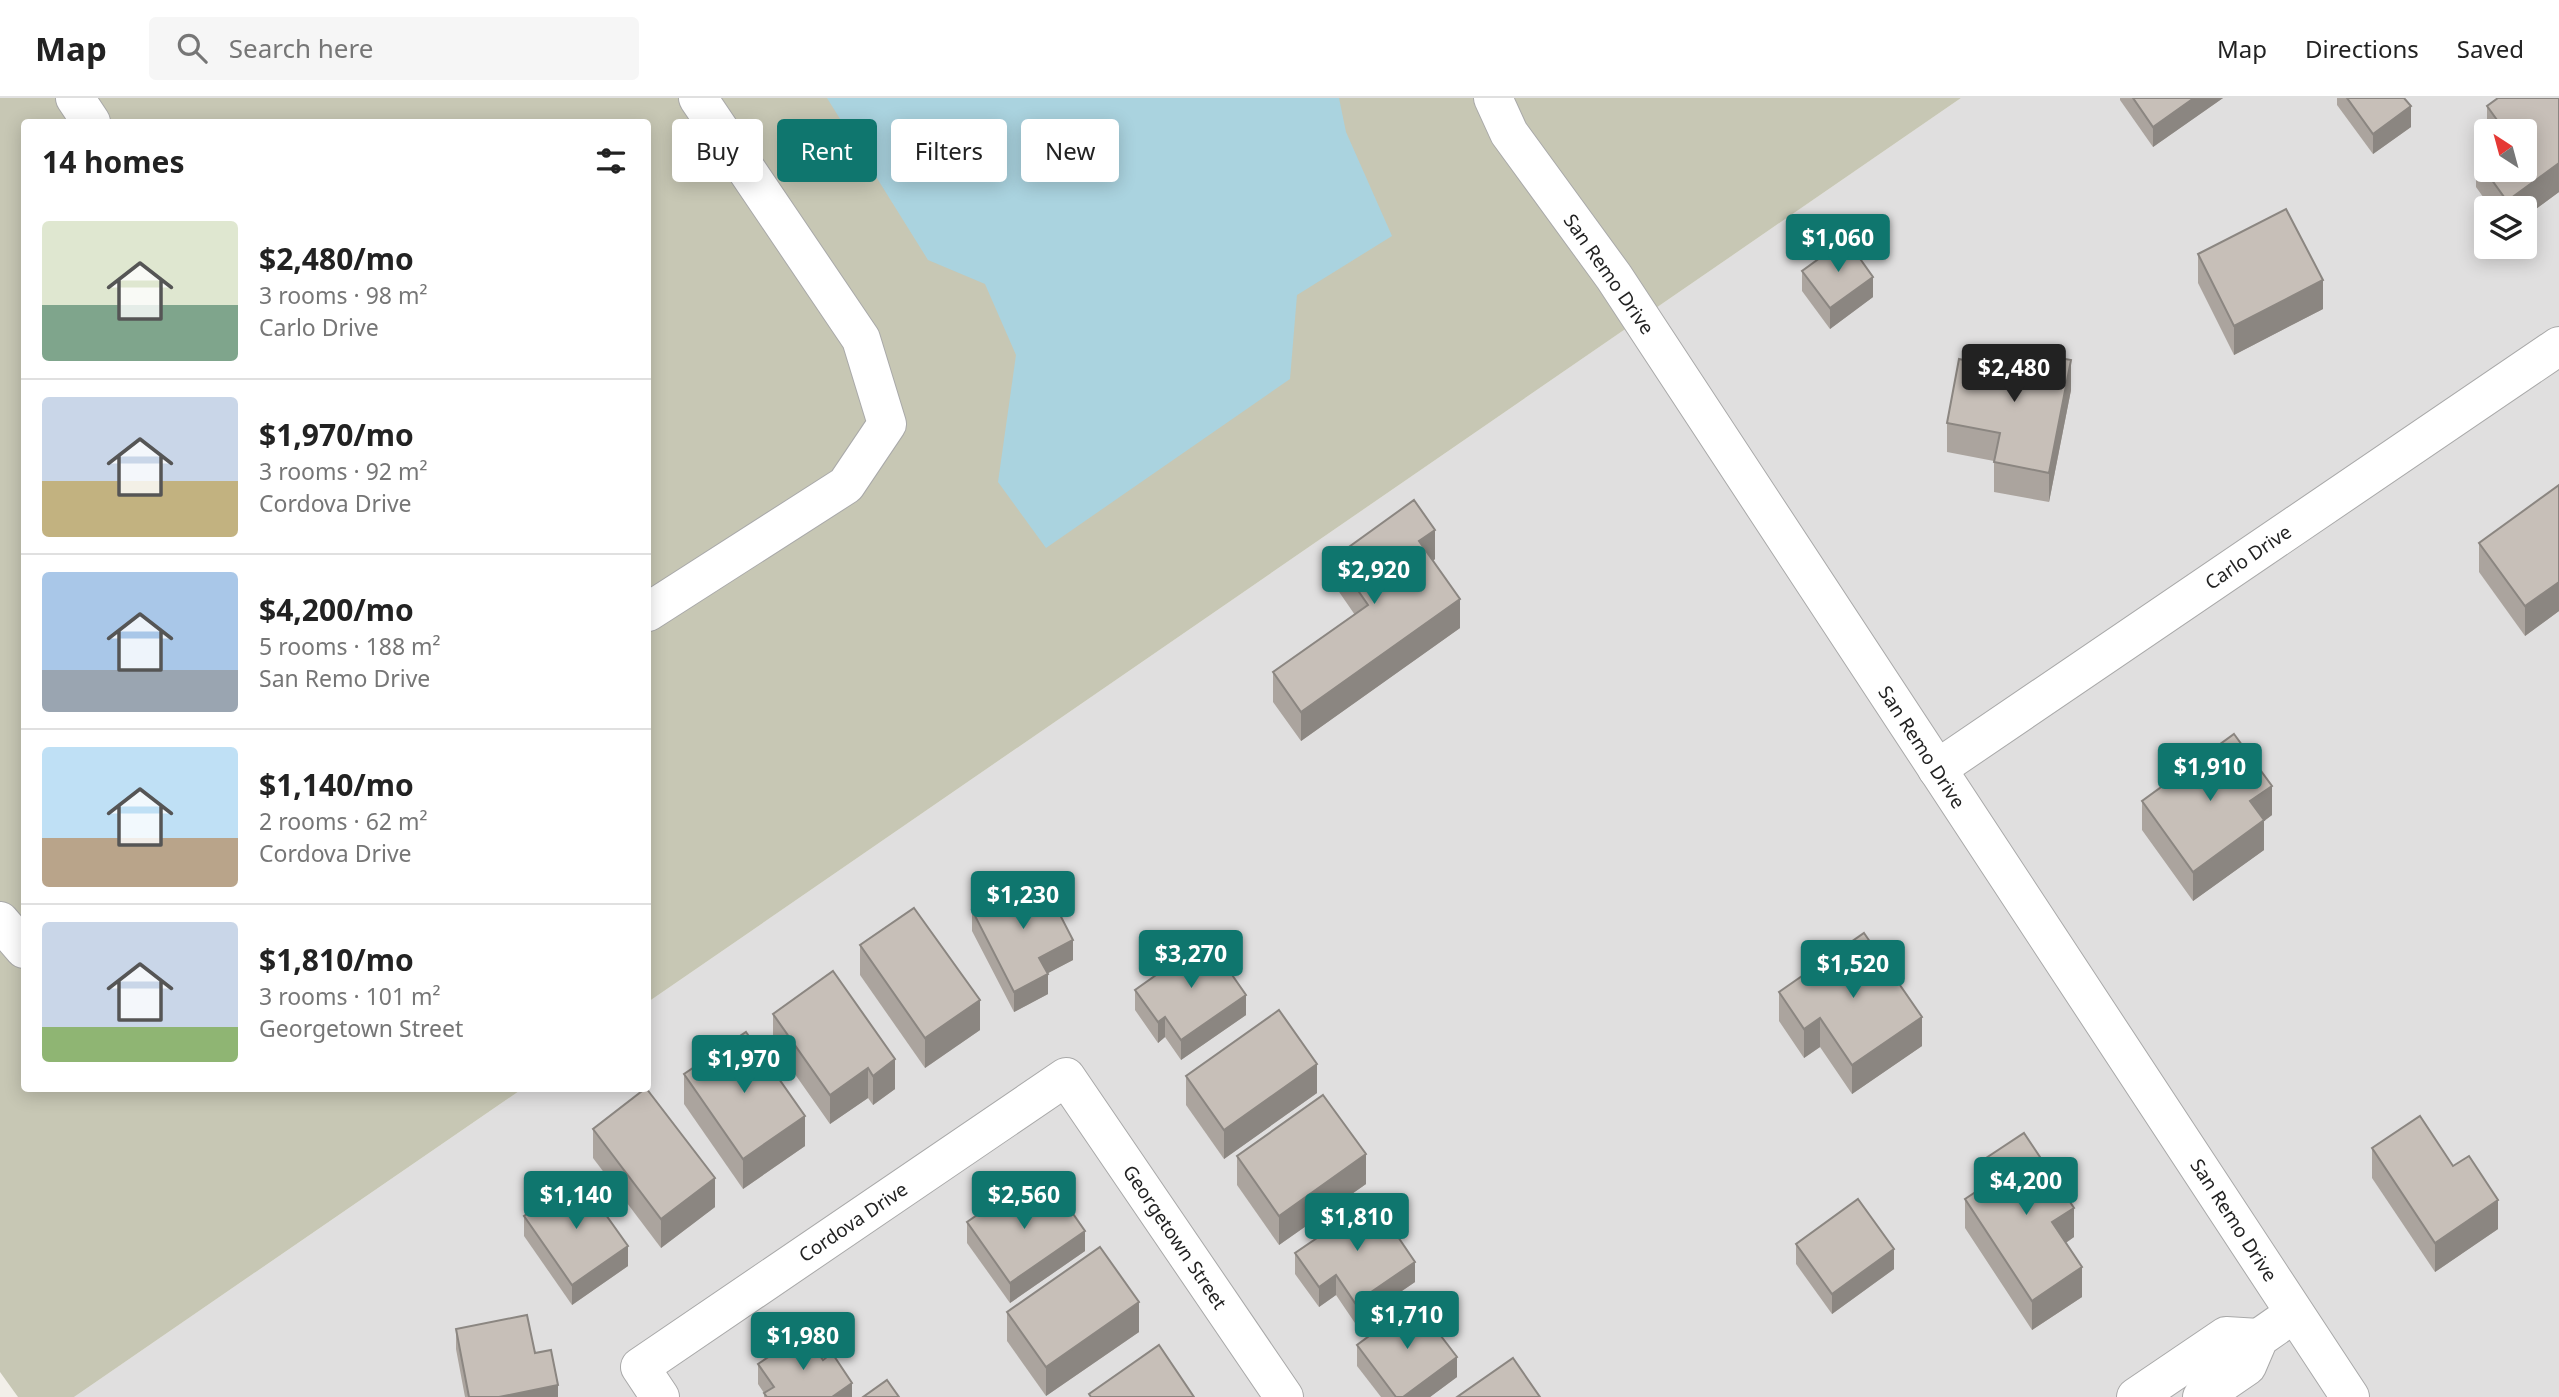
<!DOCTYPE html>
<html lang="en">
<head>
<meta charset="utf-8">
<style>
  body { margin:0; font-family:"Noto Sans",sans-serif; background:#f6f6f6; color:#222; height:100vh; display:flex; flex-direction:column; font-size:26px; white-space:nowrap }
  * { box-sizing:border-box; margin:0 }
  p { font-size:23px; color:#767676 }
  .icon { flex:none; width:38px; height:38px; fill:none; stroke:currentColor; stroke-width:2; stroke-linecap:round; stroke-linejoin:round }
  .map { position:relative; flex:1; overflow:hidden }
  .sheet { position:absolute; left:21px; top:21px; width:630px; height:973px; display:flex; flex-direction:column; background:#fff; border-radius:7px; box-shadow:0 4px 18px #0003 }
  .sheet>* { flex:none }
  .hud { position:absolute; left:672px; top:21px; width:665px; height:63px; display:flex; gap:14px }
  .needle { width:46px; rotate:324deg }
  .buttons { position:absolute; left:2474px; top:21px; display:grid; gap:14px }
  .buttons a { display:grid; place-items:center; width:63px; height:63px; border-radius:7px; background:#fff; box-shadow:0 4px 18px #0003; font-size:35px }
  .price { position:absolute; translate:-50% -60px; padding:0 16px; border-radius:7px; background:#0f766e; color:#fff; font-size:23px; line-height:46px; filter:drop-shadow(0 2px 4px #0008) }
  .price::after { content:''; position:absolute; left:50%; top:42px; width:21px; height:16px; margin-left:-10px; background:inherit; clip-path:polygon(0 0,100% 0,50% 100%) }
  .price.current { background:#222; color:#fff }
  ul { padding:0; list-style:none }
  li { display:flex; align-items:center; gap:21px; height:175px; padding:0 21px }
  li+li { border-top:2px solid #e0e0e0 }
  li span { display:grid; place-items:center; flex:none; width:196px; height:140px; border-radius:7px; color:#555 }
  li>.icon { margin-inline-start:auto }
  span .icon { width:84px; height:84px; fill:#fffc; stroke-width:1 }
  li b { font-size:30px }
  h2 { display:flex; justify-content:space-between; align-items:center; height:84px; padding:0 21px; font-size:30px }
  .pill { padding:0 24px; border-radius:7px; background:#fff; box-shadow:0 4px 18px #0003; font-size:24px; line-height:63px }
  .pill.current { background:#0f766e; color:#fff }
  header { display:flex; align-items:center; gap:42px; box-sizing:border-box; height:98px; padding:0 35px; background:#fff; border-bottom:2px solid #e0e0e0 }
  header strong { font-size:33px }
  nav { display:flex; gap:38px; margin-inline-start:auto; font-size:24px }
  .search { width:490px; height:63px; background:#f6f6f6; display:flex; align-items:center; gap:18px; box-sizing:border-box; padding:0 24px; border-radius:7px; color:#767676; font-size:26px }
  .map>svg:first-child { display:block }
  .residential { fill:#e0dfdf; fill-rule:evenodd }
  .construction { fill:#c7c7b4 }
  .water { fill:#aad3df }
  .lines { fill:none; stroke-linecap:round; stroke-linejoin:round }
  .minor-casing { stroke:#a9a9a9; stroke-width:40 }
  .minor { stroke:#fff; stroke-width:38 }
  .wall { fill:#aba49e }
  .shaded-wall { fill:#8b8681 }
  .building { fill:#c7bfb8; stroke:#8b8681; stroke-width:2 }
  .labels { text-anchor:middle; stroke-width:6; stroke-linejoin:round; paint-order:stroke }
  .street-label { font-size:19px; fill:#222; stroke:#fff }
</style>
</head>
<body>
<header>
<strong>Map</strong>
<div class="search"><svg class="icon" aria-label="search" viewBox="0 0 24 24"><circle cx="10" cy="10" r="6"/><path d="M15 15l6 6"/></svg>Search here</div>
<nav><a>Map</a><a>Directions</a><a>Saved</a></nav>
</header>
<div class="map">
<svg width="2559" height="1299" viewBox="0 0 2559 1299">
  <rect width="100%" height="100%" fill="#f2efe9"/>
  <path class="residential" d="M1961,0H2559V1299H74L522,991L648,990V904ZM2487,33H2525V72H2487ZM2487,110H2525V149H2487Z"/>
  <polygon class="construction" points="0,0 1961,0 648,904 648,24 24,24 24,990 522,991 74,1299 18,1299 0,1274"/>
  <polygon class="water" points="827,0 1339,0 1346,34 1392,138 1297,197 1290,281 1046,450 998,384 1016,257 985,186 928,162"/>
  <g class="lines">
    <g class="minor-casing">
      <g id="minor">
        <polyline points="75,0 91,24"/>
        <polyline points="1493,0 1509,35 1614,179 2350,1299"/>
        <polyline points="648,514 846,387 887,326 861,241 698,0"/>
        <polyline points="1937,671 2559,248"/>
        <polyline points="0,823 24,851"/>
        <polyline points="660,1299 640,1269 1066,979 1284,1299"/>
        <polyline points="2136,1299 2226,1238 2259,1240"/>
        <polyline points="2202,1299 2247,1268 2259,1240 2279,1226"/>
      </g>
    </g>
    <use href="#minor" class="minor"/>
  </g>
  <g class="wall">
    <polygon points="2120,0 2223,0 2153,49 2120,2"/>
    <polygon points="2337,0 2404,0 2411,29 2373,56 2337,7"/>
    <polygon points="2559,0 2559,94 2525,119 2525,110 2491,110 2476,89 2476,60 2525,33 2487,33 2487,38 2487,8"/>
    <polygon points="2198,156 2323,211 2234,257 2198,185"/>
    <polygon points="1802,173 1873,199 1830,231 1802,193"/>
    <polygon points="2071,292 2049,404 1994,394 1994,363 1947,354 1947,325"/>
    <polygon points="2559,387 2559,513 2525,538 2479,474 2479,445"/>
    <polygon points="1335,459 1435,461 1433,463 1460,530 1301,643 1273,604 1273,574 1355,517 1335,488"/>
    <polygon points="2142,703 2272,717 2264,723 2264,752 2193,803 2142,732"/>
    <polygon points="972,812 1073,862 1047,875 1048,896 1014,914 972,833"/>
    <polygon points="860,847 980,932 925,970 860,877"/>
    <polygon points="833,873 895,991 873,1007 868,1000 830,1026 773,945 773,916"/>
    <polygon points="1135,892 1246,917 1181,962 1165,939 1158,945 1135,912"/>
    <polygon points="1779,894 1922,948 1852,996 1820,949 1804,960 1779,923"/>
    <polygon points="684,976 805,1048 743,1091 684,1006"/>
    <polygon points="1186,978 1317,995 1224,1061 1186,1007"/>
    <polygon points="593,1031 715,1109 661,1150 593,1060"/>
    <polygon points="2372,1050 2453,1068 2498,1131 2435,1174 2372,1080"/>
    <polygon points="1237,1058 1366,1086 1279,1147 1237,1087"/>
    <polygon points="1983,1062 2074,1139 2066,1145 2082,1199 2032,1232 1965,1130 1965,1101 1983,1089"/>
    <polygon points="1044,1112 1085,1153 1010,1205 967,1145 967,1124"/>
    <polygon points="524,1118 628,1168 572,1207 524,1138"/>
    <polygon points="1796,1146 1894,1171 1832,1216 1796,1166"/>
    <polygon points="1295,1155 1415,1184 1355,1225 1336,1197 1319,1209 1295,1176"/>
    <polygon points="1007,1214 1139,1234 1046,1298 1007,1243"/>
    <polygon points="456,1231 535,1255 558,1299 465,1299 456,1251"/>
    <polygon points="1357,1247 1457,1279 1430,1299 1381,1299 1357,1268"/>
    <polygon points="823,1262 852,1299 764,1299 764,1295 758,1286 758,1266"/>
  </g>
  <g class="shaded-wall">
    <polygon points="2194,0 2223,0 2153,49 2153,29"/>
    <polygon points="2411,8 2411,29 2373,56 2373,36"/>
    <polygon points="2559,65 2559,94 2525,119 2525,110 2507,110 2507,103"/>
    <polygon points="1873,179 1873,199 1830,231 1830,210"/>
    <polygon points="2323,182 2323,211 2234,257 2234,228"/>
    <polygon points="2071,262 2071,292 2049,404 2049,375"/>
    <polygon points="1435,432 1435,461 1419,473 1419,443"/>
    <polygon points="2559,484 2559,513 2525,538 2525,508"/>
    <polygon points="1460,501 1460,530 1301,643 1301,614"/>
    <polygon points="2272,688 2272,717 2264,723 2264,752 2193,803 2193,774 2250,703"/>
    <polygon points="1073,842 1073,862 1039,880 1039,860"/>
    <polygon points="1048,876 1048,896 1014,914 1014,894"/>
    <polygon points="1246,897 1246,917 1181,962 1181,942"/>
    <polygon points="980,902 980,932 925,970 925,940"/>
    <polygon points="1165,919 1165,939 1158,945 1158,924"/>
    <polygon points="1922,919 1922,948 1852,996 1852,967"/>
    <polygon points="1820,920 1820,949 1804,960 1804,931"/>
    <polygon points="895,961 895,991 873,1007 873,978"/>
    <polygon points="1317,966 1317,995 1224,1061 1224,1032"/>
    <polygon points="868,970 868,1000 830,1026 830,997"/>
    <polygon points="805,1018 805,1048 743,1091 743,1061"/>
    <polygon points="1366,1056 1366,1086 1279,1147 1279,1118"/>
    <polygon points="715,1080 715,1109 661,1150 661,1121"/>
    <polygon points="2498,1102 2498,1131 2435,1174 2435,1145"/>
    <polygon points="2074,1110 2074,1139 2052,1154 2052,1124"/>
    <polygon points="1085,1133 1085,1153 1010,1205 1010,1185"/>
    <polygon points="628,1148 628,1168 572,1207 572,1187"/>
    <polygon points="1894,1151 1894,1171 1832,1216 1832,1196"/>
    <polygon points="1415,1164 1415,1184 1355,1225 1355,1205"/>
    <polygon points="2082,1169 2082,1199 2032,1232 2032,1203"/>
    <polygon points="1336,1177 1336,1197 1319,1209 1319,1189"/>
    <polygon points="1139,1204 1139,1234 1046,1298 1046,1269"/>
    <polygon points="1457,1259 1457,1279 1430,1299 1403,1299"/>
    <polygon points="852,1285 852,1299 832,1299"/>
    <polygon points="558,1287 558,1299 499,1299"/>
  </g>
  <g class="building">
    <polygon points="2133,0 2194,0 2153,29"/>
    <polygon points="2347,0 2404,0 2411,8 2373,36"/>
    <polygon points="2498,0 2559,0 2559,65 2507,103 2476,60 2487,52 2487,72 2525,72 2525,33 2505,33 2487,8"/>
    <polygon points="2286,111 2323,182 2234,228 2198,156"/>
    <polygon points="1846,141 1873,179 1830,210 1802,173"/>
    <polygon points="2000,249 2071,262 2049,375 1994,364 2000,335 1947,325 1959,261 1996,269"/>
    <polygon points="2559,387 2559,484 2525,508 2479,445"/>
    <polygon points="1414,402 1435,432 1419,443 1460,501 1301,614 1273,574 1368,507 1335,459"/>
    <polygon points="2234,636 2272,688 2250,703 2264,722 2193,774 2142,703"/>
    <polygon points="1040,778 1073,842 1039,860 1048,876 1014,894 972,812"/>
    <polygon points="914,810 980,902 925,940 860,847"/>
    <polygon points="1864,835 1922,919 1852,967 1820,920 1804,931 1779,894"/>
    <polygon points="1207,841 1246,897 1181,942 1165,919 1158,924 1135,892"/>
    <polygon points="833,873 895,961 873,978 868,970 830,997 773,916"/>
    <polygon points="1279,912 1317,966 1224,1032 1186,978"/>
    <polygon points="746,934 805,1018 743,1061 684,976"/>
    <polygon points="646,990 715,1080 661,1121 593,1031"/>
    <polygon points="1323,997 1366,1056 1279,1118 1237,1058"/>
    <polygon points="2420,1018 2453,1068 2469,1058 2498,1102 2435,1145 2372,1050"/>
    <polygon points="2024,1035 2074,1110 2052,1124 2082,1169 2032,1203 1965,1101 1995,1081 1983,1062"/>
    <polygon points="579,1079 628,1148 572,1187 524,1118"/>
    <polygon points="1025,1084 1044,1112 1062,1100 1085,1133 1010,1185 967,1124"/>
    <polygon points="1858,1101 1894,1151 1832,1196 1796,1146"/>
    <polygon points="1373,1102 1415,1164 1355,1205 1336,1177 1319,1189 1295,1155"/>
    <polygon points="1100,1149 1139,1204 1046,1269 1007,1214"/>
    <polygon points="1415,1204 1457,1259 1403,1299 1396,1299 1357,1247"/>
    <polygon points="527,1217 535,1255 551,1252 558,1287 499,1299 469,1299 456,1231"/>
    <polygon points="804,1235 823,1262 832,1255 852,1285 832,1299 767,1299 764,1295 774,1289 758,1266"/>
    <polygon points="1159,1247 1194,1299 1091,1299 1089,1296"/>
    <polygon points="1513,1260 1540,1299 1457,1299"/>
    <polygon points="887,1282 899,1299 863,1299"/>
  </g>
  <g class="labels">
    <g class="street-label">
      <text transform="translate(1609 176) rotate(55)" y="7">San Remo Drive</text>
      <text transform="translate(2248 459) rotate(-34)" y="7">Carlo Drive</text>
      <text transform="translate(1922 649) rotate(57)" y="7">San Remo Drive</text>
      <text transform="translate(2234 1122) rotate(57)" y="7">San Remo Drive</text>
      <text transform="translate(853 1124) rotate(-34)" y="7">Cordova Drive</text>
      <text transform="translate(1175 1139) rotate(56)" y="7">Georgetown Street</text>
    </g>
  </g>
</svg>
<div class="buttons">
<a><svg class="needle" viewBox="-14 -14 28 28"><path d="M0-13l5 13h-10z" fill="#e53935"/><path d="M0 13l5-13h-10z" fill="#767676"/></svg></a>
<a><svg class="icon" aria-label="layers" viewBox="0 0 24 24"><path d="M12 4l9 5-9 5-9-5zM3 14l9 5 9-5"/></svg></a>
</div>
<b class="price" style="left:1838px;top:176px">$1,060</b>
<b class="price current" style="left:2014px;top:306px">$2,480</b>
<b class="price" style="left:1374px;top:508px">$2,920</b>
<b class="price" style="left:2210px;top:705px">$1,910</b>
<b class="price" style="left:1023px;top:833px">$1,230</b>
<b class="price" style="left:1191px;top:892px">$3,270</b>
<b class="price" style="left:1853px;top:902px">$1,520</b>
<b class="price" style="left:744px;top:997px">$1,970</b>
<b class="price" style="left:2026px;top:1119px">$4,200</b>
<b class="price" style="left:576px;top:1133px">$1,140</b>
<b class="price" style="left:1024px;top:1133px">$2,560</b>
<b class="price" style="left:1357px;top:1155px">$1,810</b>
<b class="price" style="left:1407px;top:1253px">$1,710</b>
<b class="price" style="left:803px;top:1274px">$1,980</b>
<div class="hud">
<a class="pill">Buy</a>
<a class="pill current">Rent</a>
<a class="pill">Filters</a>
<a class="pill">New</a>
</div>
<section class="sheet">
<h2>14 homes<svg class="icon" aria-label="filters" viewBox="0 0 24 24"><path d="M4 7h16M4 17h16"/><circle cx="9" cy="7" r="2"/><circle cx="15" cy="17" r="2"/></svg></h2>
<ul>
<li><span style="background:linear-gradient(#dfe7d0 60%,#7fa58c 0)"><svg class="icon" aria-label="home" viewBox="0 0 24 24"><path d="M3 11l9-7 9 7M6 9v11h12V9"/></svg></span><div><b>$2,480/mo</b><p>3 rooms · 98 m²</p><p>Carlo Drive</p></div></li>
<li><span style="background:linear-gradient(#c9d6e8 60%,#c2b280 0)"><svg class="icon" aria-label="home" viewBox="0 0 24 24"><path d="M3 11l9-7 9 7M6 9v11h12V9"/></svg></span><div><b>$1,970/mo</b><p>3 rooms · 92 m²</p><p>Cordova Drive</p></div></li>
<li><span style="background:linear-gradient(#a9c7e8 70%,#9aa5b1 0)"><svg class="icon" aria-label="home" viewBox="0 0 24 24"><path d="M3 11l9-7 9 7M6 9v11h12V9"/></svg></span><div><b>$4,200/mo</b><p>5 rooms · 188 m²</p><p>San Remo Drive</p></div></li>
<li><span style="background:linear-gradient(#bfe0f5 65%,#b9a48a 0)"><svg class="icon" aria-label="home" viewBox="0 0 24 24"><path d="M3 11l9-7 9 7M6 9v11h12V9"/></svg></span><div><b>$1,140/mo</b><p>2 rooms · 62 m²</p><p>Cordova Drive</p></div></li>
<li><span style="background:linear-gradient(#c9d6e8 75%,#8fb573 0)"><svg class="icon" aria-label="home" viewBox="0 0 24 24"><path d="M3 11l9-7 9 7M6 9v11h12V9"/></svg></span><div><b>$1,810/mo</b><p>3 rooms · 101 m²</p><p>Georgetown Street</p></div></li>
</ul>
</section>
</div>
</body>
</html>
